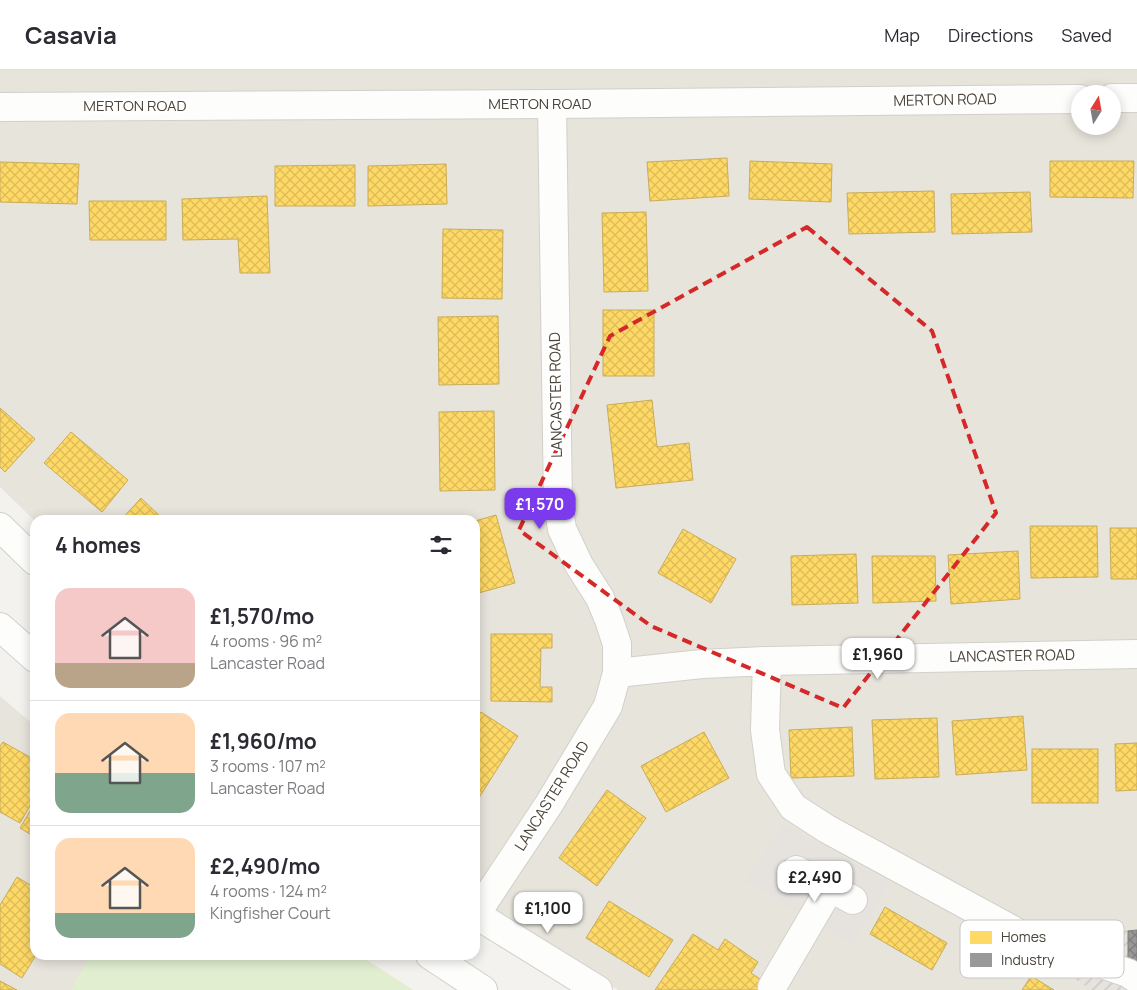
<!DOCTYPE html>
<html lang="en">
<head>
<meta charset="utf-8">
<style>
  body { margin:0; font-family:Manrope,sans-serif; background:#f7f7f7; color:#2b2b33; height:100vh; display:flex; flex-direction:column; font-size:19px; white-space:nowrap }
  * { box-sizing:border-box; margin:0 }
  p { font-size:16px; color:#7c7c81 }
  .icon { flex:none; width:28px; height:28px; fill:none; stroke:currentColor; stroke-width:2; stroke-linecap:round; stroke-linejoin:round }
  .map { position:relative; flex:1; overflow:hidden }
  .side { position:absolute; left:30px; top:445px; width:450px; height:445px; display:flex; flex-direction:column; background:#fff; border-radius:15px; box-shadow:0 2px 12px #0003 }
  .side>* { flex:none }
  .needle { width:32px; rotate:11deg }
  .buttons { position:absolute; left:1071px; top:15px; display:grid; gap:10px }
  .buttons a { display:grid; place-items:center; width:50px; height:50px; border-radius:50%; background:#fff; box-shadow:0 2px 12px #0003; font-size:25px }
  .price { position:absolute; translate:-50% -42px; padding:0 11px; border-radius:10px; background:#fff; color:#222; font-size:16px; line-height:32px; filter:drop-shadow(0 1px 2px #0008) }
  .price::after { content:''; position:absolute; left:50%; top:30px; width:15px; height:11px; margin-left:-8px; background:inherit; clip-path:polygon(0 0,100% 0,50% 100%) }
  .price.active { background:#7c3aed; color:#fff }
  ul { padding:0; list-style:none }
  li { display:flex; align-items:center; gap:15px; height:125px; padding:0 25px }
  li+li { border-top:1px solid #e1e1e2 }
  li span { display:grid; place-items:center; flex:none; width:140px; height:100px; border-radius:15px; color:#555 }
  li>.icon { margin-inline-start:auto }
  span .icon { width:60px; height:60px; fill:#fffc; stroke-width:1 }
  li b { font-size:21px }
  h2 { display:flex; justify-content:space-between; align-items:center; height:60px; padding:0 25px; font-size:21px }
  header { display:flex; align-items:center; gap:30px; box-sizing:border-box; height:70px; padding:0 25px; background:#fff; border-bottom:1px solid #e1e1e2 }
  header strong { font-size:24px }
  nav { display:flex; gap:28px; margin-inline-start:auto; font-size:18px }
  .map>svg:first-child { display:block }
  .residential { fill:#e7e4dc; fill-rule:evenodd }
  .industrial { fill:url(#industrial-furrows) }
  .green { fill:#e1eecf }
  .parking { fill:#e6e3df }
  .homes { fill:url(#homes-cross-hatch); stroke:#c9ac58 }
  .industry { fill:url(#industry-cross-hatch); stroke:#82807c }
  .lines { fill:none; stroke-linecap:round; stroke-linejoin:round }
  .minor-casing { stroke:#d2d0cb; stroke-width:30 }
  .minor { stroke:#fdfdfc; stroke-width:28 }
  .marked { fill:none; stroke:#d62828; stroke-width:4; stroke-dasharray:10 6; stroke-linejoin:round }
  .labels { text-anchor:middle; stroke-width:5; stroke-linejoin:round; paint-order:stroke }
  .street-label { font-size:15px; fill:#4b4439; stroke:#fff }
  .key { fill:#fff; stroke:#c9c7c4; stroke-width:1 }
  .key-label { font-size:14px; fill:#4b4439 }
</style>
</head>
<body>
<header>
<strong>Casavia</strong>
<nav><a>Map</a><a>Directions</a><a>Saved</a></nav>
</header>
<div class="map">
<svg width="1137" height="920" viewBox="0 0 1137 920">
  <defs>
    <pattern id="industrial-furrows" width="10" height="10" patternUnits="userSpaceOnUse" patternTransform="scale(1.25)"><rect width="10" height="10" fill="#e6e2de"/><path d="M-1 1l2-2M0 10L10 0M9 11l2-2" fill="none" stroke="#c7c3bf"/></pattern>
    <pattern id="homes-cross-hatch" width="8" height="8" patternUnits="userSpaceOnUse" patternTransform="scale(1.25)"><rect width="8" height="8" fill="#ffd966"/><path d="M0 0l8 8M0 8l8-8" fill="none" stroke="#dcbb59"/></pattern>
    <pattern id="industry-cross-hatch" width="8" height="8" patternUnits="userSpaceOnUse" patternTransform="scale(1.25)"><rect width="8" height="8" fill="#999"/><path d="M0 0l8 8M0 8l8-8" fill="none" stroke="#7f7e7e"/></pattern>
  </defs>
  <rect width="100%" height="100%" fill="#f4f2ee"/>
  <g class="residential">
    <path d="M0,0H1137V920H618L508,854L475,827V450L35,451L0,417ZM1080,24H1112V56H1080Z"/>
    <polygon points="0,626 35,656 35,885 358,885 413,920 0,920"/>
  </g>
  <polygon class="industrial" points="1137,860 1137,920 1092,920 1038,885 1050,861"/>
  <polygon class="green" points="90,885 359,885 413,920 71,920"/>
  <polygon class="parking" points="783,754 890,813 853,874 745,811"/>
  <g class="homes">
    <polygon points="727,88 729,126 650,131 647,92"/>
    <polygon points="750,91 832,94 831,132 749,129"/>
    <polygon points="1050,91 1134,91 1133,128 1050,127"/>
    <polygon points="0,92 79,94 77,134 0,132"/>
    <polygon points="446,94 447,134 368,136 368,96"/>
    <polygon points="355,95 355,136 275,136 275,96"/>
    <polygon points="934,121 935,162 849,164 847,123"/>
    <polygon points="1030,122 1032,162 952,164 951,124"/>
    <polygon points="267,126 270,203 240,203 238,169 183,170 182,129"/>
    <polygon points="89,131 166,131 166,170 90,170"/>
    <polygon points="646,142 648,221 604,222 602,143"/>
    <polygon points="443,159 503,160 502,229 442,228"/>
    <rect x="603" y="240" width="51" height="66"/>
    <polygon points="498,246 499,314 439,315 438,247"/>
    <polygon points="652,330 657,377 689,373 693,410 616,418 607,335"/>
    <polygon points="0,338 35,369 5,402 0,397"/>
    <polygon points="494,341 495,420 440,421 439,342"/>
    <polygon points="71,362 128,410 102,442 44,393"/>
    <polygon points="141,428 164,450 121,450"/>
    <polygon points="496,445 515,513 475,524 475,451"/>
    <polygon points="1030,456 1097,456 1098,507 1031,508"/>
    <polygon points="1110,458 1137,458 1137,509 1111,509"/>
    <polygon points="683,459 736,489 711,533 658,503"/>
    <polygon points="1018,481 1020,529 951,534 948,485"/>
    <polygon points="856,484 858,533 792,535 791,486"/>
    <polygon points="872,486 935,486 936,531 873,533"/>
    <polygon points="491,564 552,564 552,578 541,578 540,617 552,617 552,632 491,631"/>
    <polygon points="481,642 518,666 475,734 475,651"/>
    <polygon points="1023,646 1027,700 956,705 952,651"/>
    <polygon points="937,648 939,707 875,709 872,650"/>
    <polygon points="852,657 854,706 791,708 789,660"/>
    <polygon points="704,662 729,708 666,742 641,696"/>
    <polygon points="3,672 35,690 35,727 20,753 0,742 0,676"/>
    <polygon points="1137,673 1137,720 1116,721 1115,674"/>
    <rect x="1032" y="679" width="66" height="54"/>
    <polygon points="607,720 646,748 597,816 559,788"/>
    <polygon points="35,733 35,767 20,758"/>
    <polygon points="17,807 35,818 35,885 36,885 22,908 0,894 0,835"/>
    <polygon points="609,831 673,870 649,907 586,868"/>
    <polygon points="885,837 947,873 932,900 870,864"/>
    <polygon points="693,864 718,880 725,869 758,892 751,903 777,920 655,920"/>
    <polygon points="1031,906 1054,920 1022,920"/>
    <polygon points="0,911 17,920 0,920"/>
  </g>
  <polygon class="industry" points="1137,860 1137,892 1128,892 1128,861"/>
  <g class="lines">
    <g class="minor-casing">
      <g id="minor">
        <polyline points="1112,28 1137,28"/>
        <polyline points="0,37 552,34 1080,29"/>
        <polyline points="0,457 35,491"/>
        <polyline points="0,557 35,588"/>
        <polyline points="767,591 765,660 771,704 793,737 827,759 1031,870 1128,903 1137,909"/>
        <polyline points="617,603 702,594 767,591 1137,584"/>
        <polyline points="796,800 853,830"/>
        <polyline points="475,844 598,920"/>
        <polyline points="476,844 549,734 608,636 617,603 617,574 609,550 600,528 579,495 562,459 558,434 552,34"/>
        <polyline points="430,885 483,920"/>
        <polyline points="772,917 830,818"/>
      </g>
    </g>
    <use href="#minor" class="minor"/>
  </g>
  <path class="marked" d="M807,157L932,261L996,443L843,638L651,556L519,460L610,266Z"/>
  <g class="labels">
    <g class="street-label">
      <text transform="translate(945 30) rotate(-1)" y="5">MERTON ROAD</text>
      <text x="540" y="39">MERTON ROAD</text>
      <text x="135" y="41">MERTON ROAD</text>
      <text transform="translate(556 325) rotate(-91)" y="5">LANCASTER ROAD</text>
      <text transform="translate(1012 586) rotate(-1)" y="5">LANCASTER ROAD</text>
      <text transform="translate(552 726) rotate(-58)" y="5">LANCASTER ROAD</text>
    </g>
  </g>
  <rect x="960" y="850" width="164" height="58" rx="8" class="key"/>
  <rect x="970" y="861" width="22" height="13" fill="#ffd966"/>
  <rect x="970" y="883" width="22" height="14" fill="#999"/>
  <g class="key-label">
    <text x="1001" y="872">Homes</text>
    <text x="1001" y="895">Industry</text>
  </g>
</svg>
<div class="buttons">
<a><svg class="needle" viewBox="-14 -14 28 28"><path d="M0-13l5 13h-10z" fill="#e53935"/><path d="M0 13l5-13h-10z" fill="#7c7c81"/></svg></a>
</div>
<b class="price active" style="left:540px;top:460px">£1,570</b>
<b class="price" style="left:878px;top:610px">£1,960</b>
<b class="price" style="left:815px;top:833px">£2,490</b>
<b class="price" style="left:548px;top:864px">£1,100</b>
<section class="side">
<h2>4 homes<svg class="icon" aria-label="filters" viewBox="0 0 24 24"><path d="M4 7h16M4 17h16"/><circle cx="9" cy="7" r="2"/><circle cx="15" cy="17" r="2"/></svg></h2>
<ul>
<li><span style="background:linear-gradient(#f6c9c9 75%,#b9a48a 0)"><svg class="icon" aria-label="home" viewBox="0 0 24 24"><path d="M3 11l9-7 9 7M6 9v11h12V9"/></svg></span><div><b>£1,570/mo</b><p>4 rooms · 96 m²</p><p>Lancaster Road</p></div></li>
<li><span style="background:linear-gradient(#ffd9b3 60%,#7fa58c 0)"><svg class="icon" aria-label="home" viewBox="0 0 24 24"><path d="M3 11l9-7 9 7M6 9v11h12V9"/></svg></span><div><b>£1,960/mo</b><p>3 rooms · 107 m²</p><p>Lancaster Road</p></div></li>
<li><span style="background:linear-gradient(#ffd9b3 75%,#7fa58c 0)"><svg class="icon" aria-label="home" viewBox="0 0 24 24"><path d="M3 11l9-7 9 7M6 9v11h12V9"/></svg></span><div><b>£2,490/mo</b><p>4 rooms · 124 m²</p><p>Kingfisher Court</p></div></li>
</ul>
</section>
</div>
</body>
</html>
